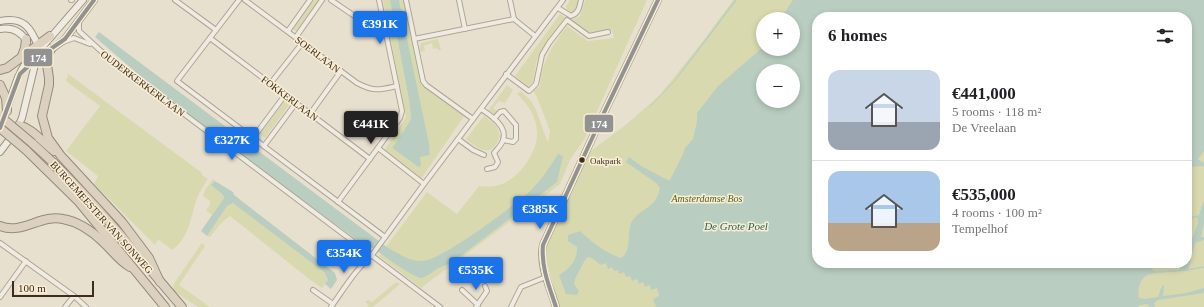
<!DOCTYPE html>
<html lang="en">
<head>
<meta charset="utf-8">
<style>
  body { margin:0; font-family:"Times New Roman",serif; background:#f6f6f6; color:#202124; height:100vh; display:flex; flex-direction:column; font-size:15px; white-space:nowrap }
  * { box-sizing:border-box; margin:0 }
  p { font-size:13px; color:#757577 }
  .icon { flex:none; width:22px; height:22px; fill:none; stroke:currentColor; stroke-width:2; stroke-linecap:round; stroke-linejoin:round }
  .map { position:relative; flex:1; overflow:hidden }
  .side { position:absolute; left:812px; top:12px; width:380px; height:256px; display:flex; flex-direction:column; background:#fff; border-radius:16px; box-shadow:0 2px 6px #0003 }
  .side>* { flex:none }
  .buttons { position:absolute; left:756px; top:12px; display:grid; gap:8px }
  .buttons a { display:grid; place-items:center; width:44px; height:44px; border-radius:50%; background:#fff; box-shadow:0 2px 6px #0003; font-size:20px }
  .scale { position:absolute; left:12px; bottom:10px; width:82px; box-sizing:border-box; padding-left:4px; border:2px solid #3e2c1d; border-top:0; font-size:11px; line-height:14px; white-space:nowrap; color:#3e2c1d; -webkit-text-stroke:3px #f9eed4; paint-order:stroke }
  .price { position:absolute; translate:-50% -34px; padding:0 9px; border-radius:4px; background:#1a73e8; color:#fff; font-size:13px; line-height:26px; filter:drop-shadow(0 1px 2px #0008) }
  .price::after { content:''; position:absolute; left:50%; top:24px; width:12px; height:9px; margin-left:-6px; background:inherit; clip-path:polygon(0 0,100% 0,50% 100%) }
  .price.selected { background:#222; color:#fff }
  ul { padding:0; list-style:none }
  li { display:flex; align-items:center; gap:12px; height:100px; padding:0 16px }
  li+li { border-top:1px solid #e0e0e0 }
  li span { display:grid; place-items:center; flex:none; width:112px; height:80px; border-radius:12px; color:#555 }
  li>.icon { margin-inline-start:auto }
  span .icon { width:48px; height:48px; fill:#fffc; stroke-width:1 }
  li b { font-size:17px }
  h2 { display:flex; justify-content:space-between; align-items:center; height:48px; padding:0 16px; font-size:17px }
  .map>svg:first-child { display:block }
  .green { fill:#d9d9af; fill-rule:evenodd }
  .water { fill:#b9cec1; fill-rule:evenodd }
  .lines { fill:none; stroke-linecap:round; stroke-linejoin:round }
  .stream { stroke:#b9cec1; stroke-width:1.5 }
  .street-casing { stroke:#ada597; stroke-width:6 }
  .secondary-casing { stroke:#9d9486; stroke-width:8 }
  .highway-casing { stroke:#938a7e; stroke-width:10 }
  .street { stroke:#f0ebe1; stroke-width:4 }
  .secondary { stroke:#f0ebe1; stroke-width:6 }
  .highway { stroke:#dcd0be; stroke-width:8 }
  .highway-bridge-casing { stroke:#938a7e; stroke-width:10; stroke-linecap:butt }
  .highway-bridge { stroke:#dcd0be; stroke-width:8 }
  .bus-1-casing { stroke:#f9eed4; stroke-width:7 }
  .bus-1 { stroke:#939292; stroke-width:4 }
  .bus-dot { fill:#3e2c1d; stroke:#f9eed4; stroke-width:1.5 }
  .labels { text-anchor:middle; stroke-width:3; stroke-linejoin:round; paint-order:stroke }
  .bus-label { font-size:9px; fill:#3e2c1d; stroke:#f9eed4; text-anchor:start }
  .street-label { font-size:10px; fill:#3e2c1d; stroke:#f9eed4 }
  .park-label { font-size:10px; font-style:italic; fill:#4f5d21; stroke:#f9eed4 }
  .water-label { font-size:11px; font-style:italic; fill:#2a605b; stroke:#f9eed4 }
  .line-badge { stroke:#f9eed4; stroke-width:1.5 }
  .badge-label { font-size:11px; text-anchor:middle; font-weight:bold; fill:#fff }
</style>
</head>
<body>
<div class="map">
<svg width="1204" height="307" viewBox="0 0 1204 307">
  <rect width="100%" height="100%" fill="#e8e0ce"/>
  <g class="green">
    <polygon points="314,0 319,0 296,31 292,29"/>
    <polygon points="383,0 390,0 409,100 411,117 410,121 392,148 417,166 420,166 420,157 430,154 399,0 404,0 421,82 428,90 464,116 421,179 384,151 406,117"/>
    <polygon points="570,0 579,0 575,11 572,12 567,10 566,7"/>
    <path d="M585,0H647L585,138L570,160L560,184L421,288L379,256L427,192L457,214L479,186C484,186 490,187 495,186C507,184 518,175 525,165C544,139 540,116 517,94L521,91L532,102L536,110L548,143L550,131L537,97L533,91L540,86C541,62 553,45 567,26L588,41L614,38L612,30L588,33L571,21L580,16Z"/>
    <path d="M733,0H1204V307H559L544,251L588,153L623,127L659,96L703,41ZM817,17H1187V263H817ZM763,19H793V49H763ZM763,71H793V101H763Z"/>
    <path d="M560,14L566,18C556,31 543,45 537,60C534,68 536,84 528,86L515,76Z"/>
    <polygon points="438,39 441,50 438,50 437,48 433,49 432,43 424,46 425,51 420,52 420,46 421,43"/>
    <path d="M67,73L202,173V175L208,179C204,185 200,191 197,198C191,216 189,239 172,250L158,239L155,245L94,184L98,176L66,151L100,106L67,82L66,80L68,76Z"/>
    <polygon points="507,85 513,90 505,103 499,101 493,108 497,111 496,114 492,114 488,112 488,111"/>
    <polygon points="284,102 289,105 265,138 260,134"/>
    <path d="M484,116L497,126L500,136C492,159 479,150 466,139Z"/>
    <polygon points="213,179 215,181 211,185 223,195 224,198 212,215 206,210 210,205 210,201 203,196 205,190"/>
    <polygon points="230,203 233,203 240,207 324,272 328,280 322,288 309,279 230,216 221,223 210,237 207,236 227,206"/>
    <polygon points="202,243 205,246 179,285 210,307 198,307 174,291 173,286 175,282"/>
    <polygon points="396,282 400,284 373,307 367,307 369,305 365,302 368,300 372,302"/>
  </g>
  <g class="water">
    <polygon points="390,0 399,0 429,144 430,155 420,157 421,165 420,167 417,166 392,148 410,121 411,117 409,100"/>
    <polygon points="735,0 737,0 676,80 649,108 650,106 674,81"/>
    <path d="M793,0H1204V151L1198,159L1204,163V166L1190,167L1187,171V17H817V263H1139L1141,264L1147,263L1154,271L1179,270L1183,263H1187L1189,250L1187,242H1191L1198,223L1197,217L1187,220V218L1199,215L1204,200V223L1201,237H1204V240L1195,243L1188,271C1181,271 1151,273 1147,275C1140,279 1137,290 1139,298L1145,299L1158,297L1162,286L1164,285L1163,296L1186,293L1204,288V293L1158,300L1154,303L1155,307H1150L1147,304L1140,305L1138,307H656L653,299L659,296L657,288L651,290L650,285L645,287L643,282L639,284L637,279L632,281L630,276L626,277L624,272L619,274L618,270L614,271L612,267L608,269L606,263L601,265L592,258L588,257L585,260L575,279L574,284L579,291L577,295L566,294L559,275C569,269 578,260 577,247L568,241V235L580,231C593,243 604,252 621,258C632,251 627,234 631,223C636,212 650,209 656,199C658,196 659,191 660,188L656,183L626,162L629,157L641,166L668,180H670L683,154L685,148L693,139L697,121V113L718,86L763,47V49H793V19H780ZM763,71H793V101H763Z"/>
    <path d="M99,32L387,247C397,253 409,261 421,261C440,262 512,207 528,193C541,181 549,168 558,154L563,156L557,182L453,262C447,265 440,267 435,270C431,273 427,277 421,278C414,278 381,254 373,248H368L207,130L160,93L95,37Z"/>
    <polygon points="215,181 233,192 234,195 335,273 337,280 331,289 325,284 328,280 324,272 233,203 227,206 207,236 201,231 224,198 223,195 211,185"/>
  </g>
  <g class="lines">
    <polyline class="stream" points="1187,270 1204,267"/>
    <g class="street-casing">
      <g id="street">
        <polyline points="71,0 72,0"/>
        <polyline points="175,0 216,30"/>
        <polyline points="239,0 177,81 385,237"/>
        <path d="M245,0L357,83C374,92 379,90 397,86"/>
        <polyline points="331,0 356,17 365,19 383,16"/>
        <polyline points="406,0 423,81 426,85 473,119"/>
        <polyline points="459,0 465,29"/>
        <polyline points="510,0 514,19"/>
        <path d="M558,8L571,16C579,13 579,8 581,0"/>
        <polyline points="514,19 535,36"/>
        <polyline points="79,22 79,31 102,52 440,307"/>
        <polyline points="288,31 310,0"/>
        <polyline points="296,37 322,0"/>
        <polyline points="210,38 370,159"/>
        <polyline points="414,39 514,19"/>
        <polyline points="63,42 74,38 90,44"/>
        <polyline points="506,74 529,91 536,84 542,55 549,43 567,20 589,36 608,32"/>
        <polyline points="270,84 303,42"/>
        <path d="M481,109C490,115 508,126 503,140C502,145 496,150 494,153L498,162L495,167L487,169"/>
        <polyline points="310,114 341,71"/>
        <polyline points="494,119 500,112 504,111 516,125 516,139 513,142 503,140"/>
        <polyline points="253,138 285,95"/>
        <polyline points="458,139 473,150 484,155"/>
        <polyline points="264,146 296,103"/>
        <polyline points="424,184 563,0"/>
        <polyline points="338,202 400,118 402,111 379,0"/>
        <polyline points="0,243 74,296 86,307"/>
        <polyline points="313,290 333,304"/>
        <polyline points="462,290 478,305"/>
        <polyline points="0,297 26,261"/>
        <polyline points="65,307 74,296"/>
        <path d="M331,307C344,289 355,270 372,255L424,184L378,148"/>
        <polyline points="476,307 487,291 485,286"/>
        <polyline points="511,307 521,287 546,277"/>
      </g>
    </g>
    <g class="secondary-casing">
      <g id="secondary">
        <path d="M0,21C24,16 31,28 39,48"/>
        <path d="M0,29C12,27 21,31 27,42"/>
        <polyline points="49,51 65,39 94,0"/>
        <polyline points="21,71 29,57 32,49"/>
        <polyline points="0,128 18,77 21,72 36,59"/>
        <polyline points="0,152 15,132 22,118 38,52 83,0"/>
        <path d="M556,307C550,287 539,266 543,245L601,119L658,0"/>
      </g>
    </g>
    <g class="highway-casing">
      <g id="highway">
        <polyline points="42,55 47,65 49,78 49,85 42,116 48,138 61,156 122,222 149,258 160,282"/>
        <polyline points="22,56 25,48 26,39"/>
        <polyline points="47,64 47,56 51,49"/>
        <polyline points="0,70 7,68 50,36"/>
        <polyline points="0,85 6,98 7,111"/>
        <path d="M19,125C33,129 42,142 54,151"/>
        <path d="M32,143C87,192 134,251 182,307"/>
        <polyline points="26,150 79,202 165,307"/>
        <path d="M0,226C22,235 41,214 63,219C79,222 92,231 103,242C113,251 118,260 130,267"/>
      </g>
    </g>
    <use href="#street" class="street"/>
    <use href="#secondary" class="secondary"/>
    <use href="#highway" class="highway"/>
    <g class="highway-bridge-casing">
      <g id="highway-bridge">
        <polyline points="0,116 32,143"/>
        <polyline points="0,128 26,150"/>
      </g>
    </g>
    <use href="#highway-bridge" class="highway-bridge"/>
    <g class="bus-1-casing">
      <g id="bus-1">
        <polyline points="0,128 20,74 36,59 65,39 94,0"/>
        <path d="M556,307C549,286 541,267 543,245L601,119L658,0"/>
      </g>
    </g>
    <use href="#bus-1" class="bus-1"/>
  </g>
  <circle class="bus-dot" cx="582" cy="160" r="3.5"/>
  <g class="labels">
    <g class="bus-label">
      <text x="590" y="164">Oakpark</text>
    </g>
    <g class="street-label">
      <text transform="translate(318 54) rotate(37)" y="4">SOERLAAN</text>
      <text transform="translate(143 83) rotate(37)" y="4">OUDERKERKERLAAN</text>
      <text transform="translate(290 98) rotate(37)" y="4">FOKKERLAAN</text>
      <text transform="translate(102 217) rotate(48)" y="4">BURGEMEESTER VAN SONWEG</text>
    </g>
    <g class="park-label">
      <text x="707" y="202">Amsterdamse Bos</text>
    </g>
    <g class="water-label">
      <text x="736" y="230">De Grote Poel</text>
    </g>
  </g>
  <g class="line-badge">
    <rect x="23" y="48" width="30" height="19" rx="4" fill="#939292"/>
    <rect x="584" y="114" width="30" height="19" rx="4" fill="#939292"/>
  </g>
  <g class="badge-label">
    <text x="38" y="62">174</text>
    <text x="599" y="128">174</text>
  </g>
</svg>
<div class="buttons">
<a>+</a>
<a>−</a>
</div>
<div class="scale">100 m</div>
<b class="price" style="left:380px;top:45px">€391K</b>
<b class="price selected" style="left:371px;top:145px">€441K</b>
<b class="price" style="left:232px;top:161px">€327K</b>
<b class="price" style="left:540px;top:230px">€385K</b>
<b class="price" style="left:344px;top:274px">€354K</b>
<b class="price" style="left:476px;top:291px">€535K</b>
<section class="side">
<h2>6 homes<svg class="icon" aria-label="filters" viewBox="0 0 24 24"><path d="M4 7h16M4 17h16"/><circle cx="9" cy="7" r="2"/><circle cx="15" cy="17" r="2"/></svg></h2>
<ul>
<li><span style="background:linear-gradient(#c9d6e8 65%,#9aa5b1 0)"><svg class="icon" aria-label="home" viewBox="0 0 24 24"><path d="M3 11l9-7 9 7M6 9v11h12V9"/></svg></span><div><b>€441,000</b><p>5 rooms · 118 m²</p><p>De Vreelaan</p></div></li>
<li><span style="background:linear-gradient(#a9c7e8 65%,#b9a48a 0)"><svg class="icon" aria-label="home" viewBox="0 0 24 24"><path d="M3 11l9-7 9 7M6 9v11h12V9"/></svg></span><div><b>€535,000</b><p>4 rooms · 100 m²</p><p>Tempelhof</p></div></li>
</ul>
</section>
</div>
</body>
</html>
